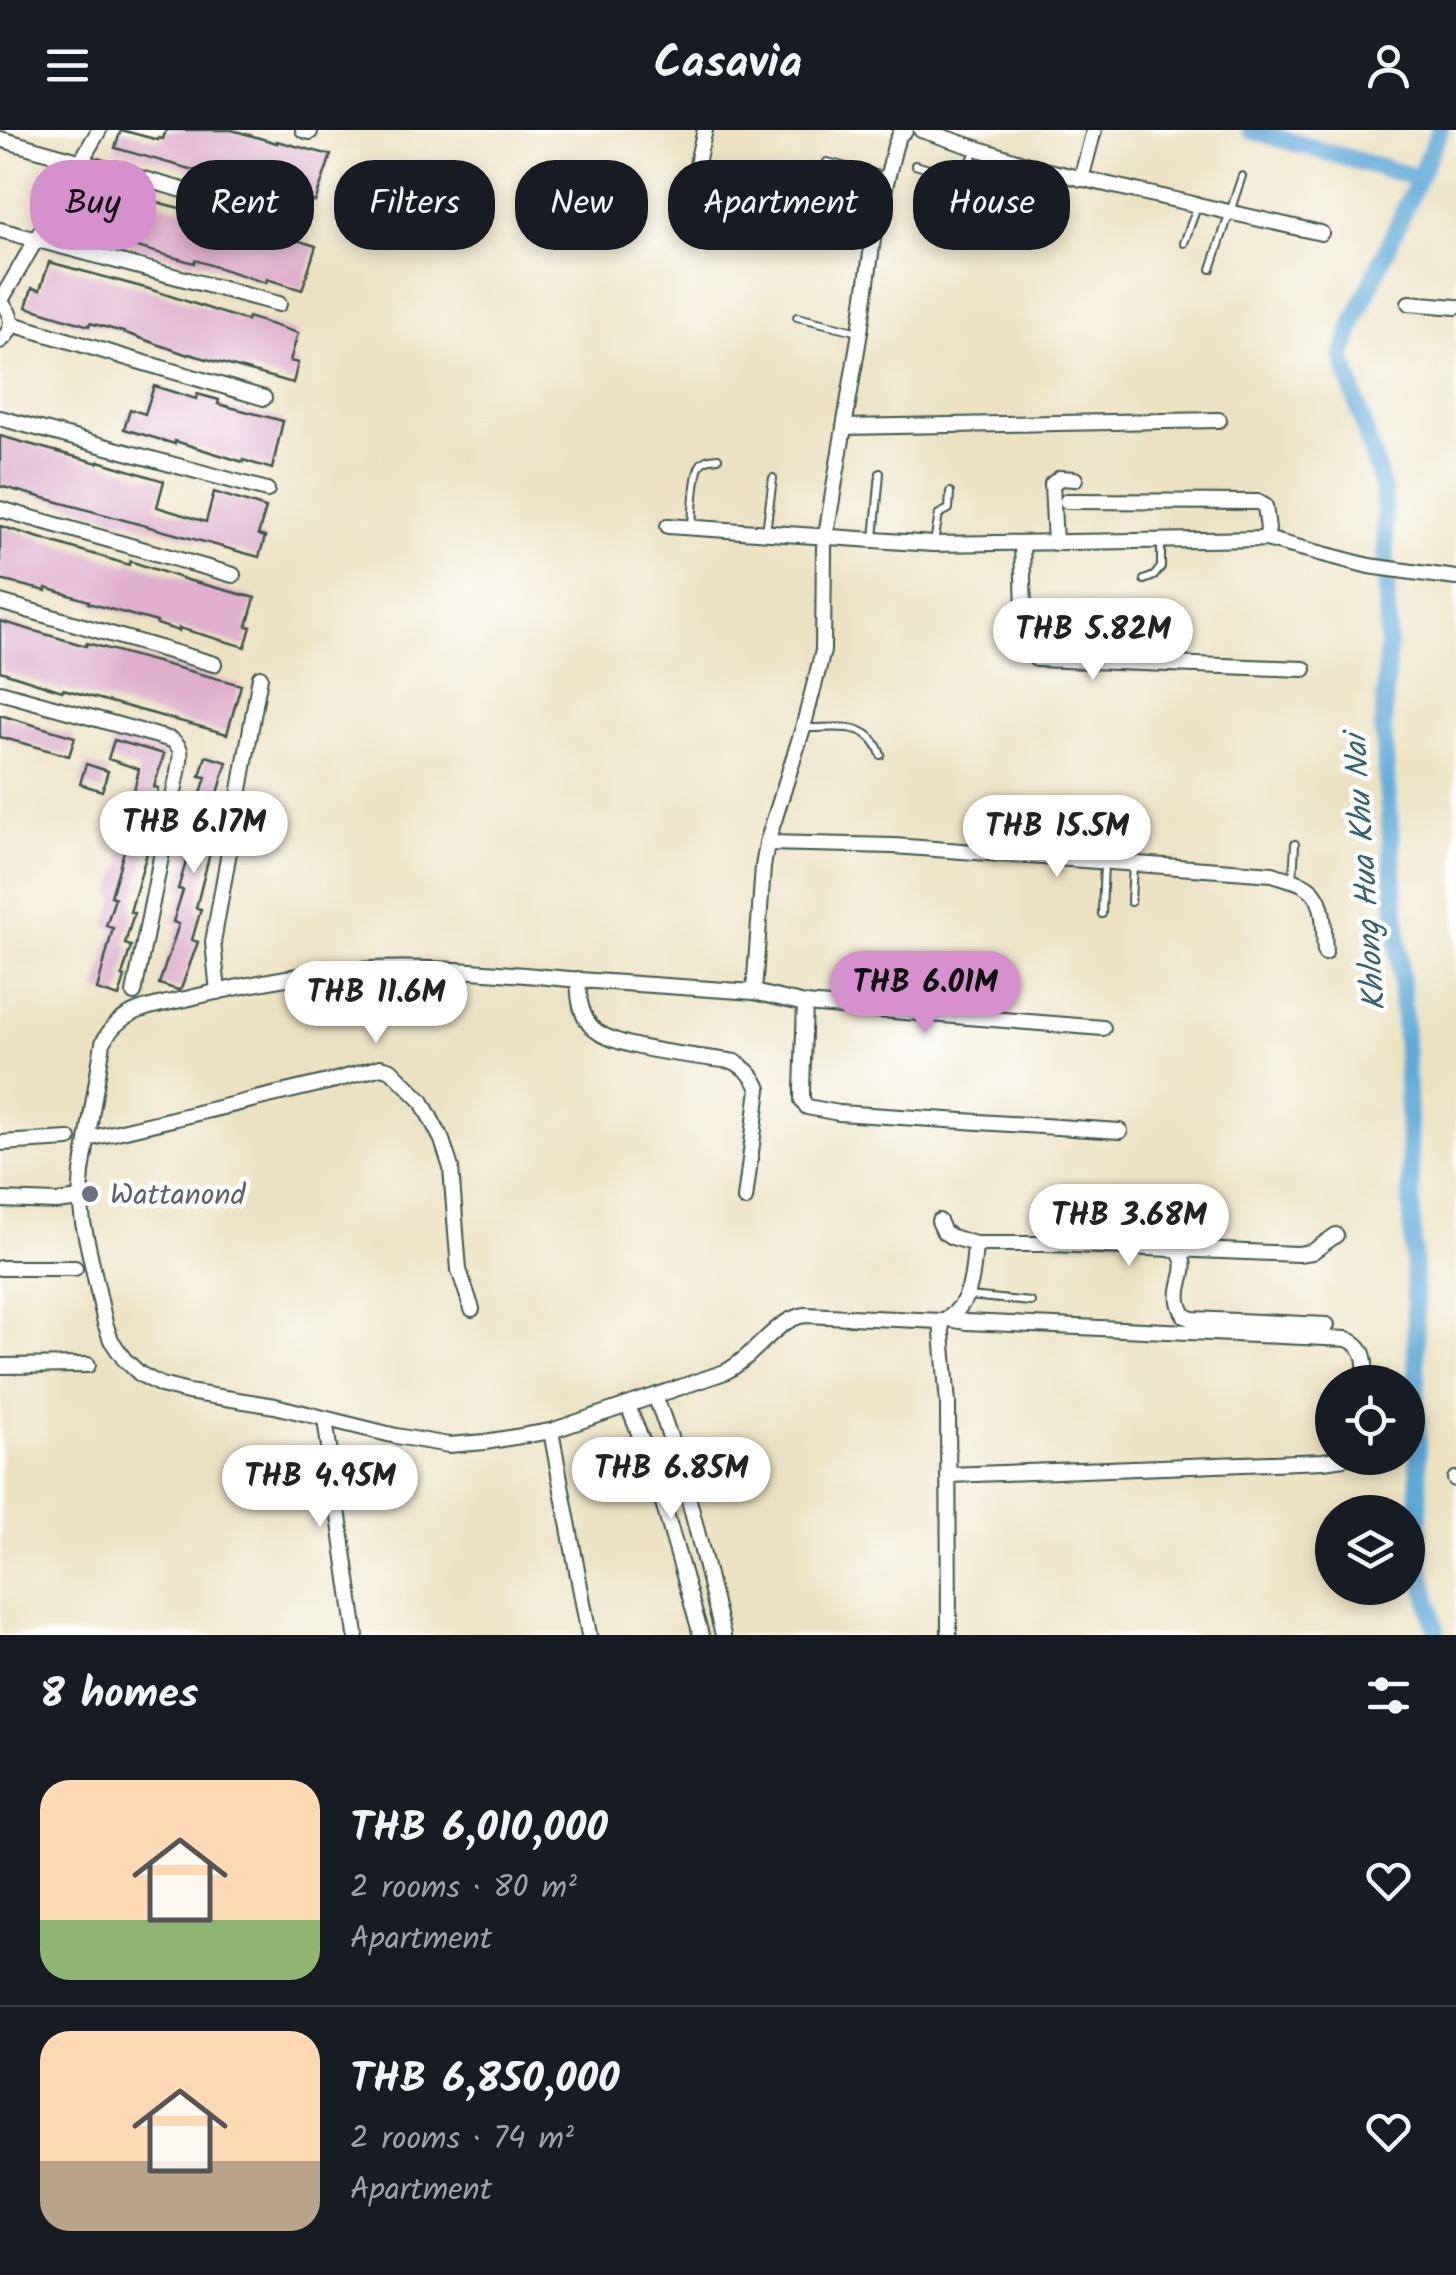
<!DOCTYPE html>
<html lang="en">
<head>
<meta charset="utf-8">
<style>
  body { margin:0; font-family:Kalam,sans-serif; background:#242831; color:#f1f3f6; height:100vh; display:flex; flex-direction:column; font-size:38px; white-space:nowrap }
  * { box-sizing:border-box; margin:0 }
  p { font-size:32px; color:#9ea1a6 }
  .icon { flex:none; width:55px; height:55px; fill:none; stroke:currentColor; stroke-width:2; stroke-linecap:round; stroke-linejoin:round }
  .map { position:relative; height:1505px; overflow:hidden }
  .drawer { display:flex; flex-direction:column; background:#171b24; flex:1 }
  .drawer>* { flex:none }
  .guide { position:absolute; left:30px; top:30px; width:1398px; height:90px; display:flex; gap:20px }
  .buttons { position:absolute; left:1315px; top:1235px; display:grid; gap:20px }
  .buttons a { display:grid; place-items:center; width:110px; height:110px; border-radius:50%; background:#171b24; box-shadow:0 5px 15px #0003; font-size:50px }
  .price { position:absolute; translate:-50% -85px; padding:0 22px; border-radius:35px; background:#fff; color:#222; font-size:32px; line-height:65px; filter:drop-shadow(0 2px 5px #0008) }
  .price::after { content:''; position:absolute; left:50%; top:60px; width:30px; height:22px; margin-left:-15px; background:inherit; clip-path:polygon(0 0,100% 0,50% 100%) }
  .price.selected { background:#d690ce; color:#111 }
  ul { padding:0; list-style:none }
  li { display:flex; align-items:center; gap:30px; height:250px; padding:0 40px }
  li+li { border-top:2px solid #363941 }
  li span { display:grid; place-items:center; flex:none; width:280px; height:200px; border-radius:30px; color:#555 }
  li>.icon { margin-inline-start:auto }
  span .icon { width:120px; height:120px; fill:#fffc; stroke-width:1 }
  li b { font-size:42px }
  h2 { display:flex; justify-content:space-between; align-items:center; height:120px; padding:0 40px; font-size:42px }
  .pill { padding:0 35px; border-radius:40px; background:#171b24; box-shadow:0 5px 15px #0003; font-size:35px; line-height:90px }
  .pill.selected { background:#d690ce; color:#111 }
  header { display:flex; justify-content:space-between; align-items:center; height:130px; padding:0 40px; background:#171b24; font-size:45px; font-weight:700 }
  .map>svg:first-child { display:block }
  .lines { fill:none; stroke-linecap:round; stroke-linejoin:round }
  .canal { stroke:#5ea9d7; stroke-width:18 }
  .building { fill:#dfafcd }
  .lane-casing { stroke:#3e5649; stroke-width:10 }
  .street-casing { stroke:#3e5649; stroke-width:18 }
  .lane { stroke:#fff; stroke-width:6 }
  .street { stroke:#fff; stroke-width:14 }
  .worship-dot { fill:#6b7280; stroke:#fff; stroke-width:4 }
  .labels { text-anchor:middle; stroke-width:9; stroke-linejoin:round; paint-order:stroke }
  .worship-label { font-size:30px; fill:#5b616d; stroke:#fff; text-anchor:start }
  .water-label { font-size:32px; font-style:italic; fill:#35636d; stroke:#fff }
</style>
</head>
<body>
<header><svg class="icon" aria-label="menu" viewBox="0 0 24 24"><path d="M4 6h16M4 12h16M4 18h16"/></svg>Casavia<svg class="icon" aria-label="person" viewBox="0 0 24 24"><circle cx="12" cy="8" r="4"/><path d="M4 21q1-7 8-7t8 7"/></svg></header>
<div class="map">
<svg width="1456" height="1505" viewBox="0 0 1456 1505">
  <rect width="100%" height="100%" fill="#fff"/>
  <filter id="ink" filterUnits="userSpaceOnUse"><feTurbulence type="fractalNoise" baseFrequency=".01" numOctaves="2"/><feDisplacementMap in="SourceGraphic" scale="20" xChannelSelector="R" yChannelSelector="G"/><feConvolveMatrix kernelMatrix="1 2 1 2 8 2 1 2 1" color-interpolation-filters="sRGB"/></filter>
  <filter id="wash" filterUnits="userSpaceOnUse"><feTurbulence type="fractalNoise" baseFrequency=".0048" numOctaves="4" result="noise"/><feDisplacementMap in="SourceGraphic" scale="40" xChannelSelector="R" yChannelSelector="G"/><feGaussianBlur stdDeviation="2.25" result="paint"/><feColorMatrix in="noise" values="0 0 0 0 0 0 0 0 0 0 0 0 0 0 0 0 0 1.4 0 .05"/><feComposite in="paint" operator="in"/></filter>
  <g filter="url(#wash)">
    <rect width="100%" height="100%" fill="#ece2c1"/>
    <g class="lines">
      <g class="canal">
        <polyline points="1250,0 1418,48"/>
        <polyline points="1437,1505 1420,1434 1415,1169 1405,907 1383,599 1388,508 1384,363 1343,227 1354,192 1440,0"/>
      </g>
    </g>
    <g id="blocks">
      <g class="building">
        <polygon points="121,0 158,10 159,8 163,9 166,0 232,0 277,13 277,11 331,25 315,72 212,42 211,45 115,18"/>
        <polygon points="97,52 164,74 261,99 316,116 302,160 267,149 266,153 195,130 194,133 73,99 79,79 88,82"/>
        <polygon points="49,132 149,159 247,191 248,187 298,203 290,231 298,233 293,253 189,224 188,225 123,202 90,193 89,196 26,177 32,158 40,160"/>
        <polygon points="154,256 196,269 197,264 219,270 218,274 283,291 272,339 243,330 243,332 175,311 175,314 124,299 130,279 145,284"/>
        <polygon points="0,306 98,333 99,331 164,351 157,377 206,392 214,362 266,378 258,405 265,407 259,427 0,356"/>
        <polygon points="0,396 129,435 130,431 187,450 255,468 247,496 251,497 245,517 179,498 179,501 157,494 157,492 88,473 89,471 46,458 46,461 0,450"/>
        <polygon points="0,491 86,516 87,513 241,555 227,604 63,559 62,561 0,541"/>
        <polygon points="0,585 75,607 69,626 0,607"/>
        <polygon points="114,610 164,624 154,657 158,658 142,721 147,723 130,782 134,783 125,814 131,816 122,846 125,847 119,867 97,860 113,798 106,796 115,768 111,766 129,704 124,703 139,639 108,629"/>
        <polygon points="206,626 227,632 215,674 221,676 211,710 213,711 196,778 201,779 192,810 198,812 181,859 178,860 159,854 179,794 173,792 183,760 178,759 188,725 186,724 196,690 193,689 206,647 200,646"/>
        <polygon points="86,634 108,641 102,661 80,654"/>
      </g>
    </g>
  </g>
  <g filter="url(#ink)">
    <use href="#blocks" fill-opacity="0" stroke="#3e5649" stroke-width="2.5"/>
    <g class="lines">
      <g class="lane-casing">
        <g id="lane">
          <polyline points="827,32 887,47"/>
          <path d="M915,35L953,46C968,44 971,31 976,18"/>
          <polyline points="1030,98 1044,41"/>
          <polyline points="1184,113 1197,77"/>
          <polyline points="1211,139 1242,46"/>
          <polyline points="797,187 859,202"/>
          <path d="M692,396C693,383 694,342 701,334C706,328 712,329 718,328"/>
          <polyline points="766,402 773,348"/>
          <polyline points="874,409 880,343"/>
          <polyline points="934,413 939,384 949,379 950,362"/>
          <polyline points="1144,450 1154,446 1161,437 1161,413"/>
          <path d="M805,598C837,599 869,589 881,625"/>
          <polyline points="1293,750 1295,714"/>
          <polyline points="1131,772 1133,734"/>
          <polyline points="1102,784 1104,732"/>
          <polyline points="969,1166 1031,1172"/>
        </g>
      </g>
      <g class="street-casing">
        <g id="street">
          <polyline points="303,0 310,2"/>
          <path d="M705,0C701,18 691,41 703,57L874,102"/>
          <polyline points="921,0 1044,40 1321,103"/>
          <polyline points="0,9 294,91"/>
          <polyline points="1081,49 1094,0"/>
          <polyline points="0,100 279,174"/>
          <polyline points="0,172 99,0"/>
          <path d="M0,172C14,184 15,200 0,211"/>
          <polyline points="1409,173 1456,177"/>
          <polyline points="12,194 264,268"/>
          <polyline points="0,288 267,360"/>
          <polyline points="844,297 1219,290"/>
          <polyline points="1067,371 1258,372 1265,376 1268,399 1266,409"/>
          <polyline points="0,379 233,445"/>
          <polyline points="668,396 933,414 1266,409 1369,436 1456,448"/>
          <polyline points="1022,413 1025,517 1036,529 1304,539"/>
          <polyline points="1055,413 1052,354 1060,348 1075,349"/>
          <polyline points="0,472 214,534"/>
          <path d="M0,562L172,610C183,618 181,625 179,637L134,863"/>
          <path d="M767,713L894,716L1273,744C1283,748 1295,750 1304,755C1328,767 1323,800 1325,823"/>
          <path d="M578,849C579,866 579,881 590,895C609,920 702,926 735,932C747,940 754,946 759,959L745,1069"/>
          <polyline points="218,862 213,812 260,547"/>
          <polyline points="754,862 805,874 1103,898"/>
          <polyline points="805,874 802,959 802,970 807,977 839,983 1120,1001"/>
          <polyline points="88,1009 340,949 381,937 391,940 421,970 442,1010 451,1038 459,1140 472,1179"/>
          <polyline points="0,1013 69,1009"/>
          <path d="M80,1069L83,1093L105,1193L111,1210L124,1229L140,1244L161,1255L188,1262L275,1276L396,1306L449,1315L485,1312L551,1301L725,1242C754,1228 775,1189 805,1185L941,1191L948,1274L949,1505"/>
          <path d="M0,1070L56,1072L80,1069L82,1042L103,913C120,876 159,876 194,867C233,858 273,849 313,844C400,832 493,842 579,850C637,854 696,858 754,862L763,737L767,713L803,598L823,521L824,417L860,202L874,102L895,16L900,4L906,0"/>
          <polyline points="939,1091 944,1102 952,1107 975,1114 1050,1114 1298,1124 1312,1122 1336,1105"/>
          <path d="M1176,1118C1197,1141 1166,1157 1185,1186L1192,1189L1327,1195"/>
          <polyline points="0,1138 75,1138"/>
          <path d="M947,1189C972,1172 973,1143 975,1114"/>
          <path d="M949,1189L966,1192L1347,1209C1367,1217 1366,1233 1365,1252"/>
          <polyline points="0,1236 88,1235"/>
          <path d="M655,1266C686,1343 702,1425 723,1505"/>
          <polyline points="628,1276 653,1338 701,1505"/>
          <polyline points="325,1289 356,1505"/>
          <polyline points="551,1301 589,1505"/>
          <polyline points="948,1345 1323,1331 1344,1328"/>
          <polyline points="1455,1349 1456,1349"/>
        </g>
      </g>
      <use href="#lane" class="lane"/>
      <use href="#street" class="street"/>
    </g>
  </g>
  <circle class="worship-dot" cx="90" cy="1064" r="10"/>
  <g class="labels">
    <g class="worship-label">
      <text x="110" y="1074">Wattanond</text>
    </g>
    <g class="water-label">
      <text transform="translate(1364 743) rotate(-94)" y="11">Khlong Hua Khu Nai</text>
    </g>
  </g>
</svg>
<div class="buttons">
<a><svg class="icon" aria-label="locate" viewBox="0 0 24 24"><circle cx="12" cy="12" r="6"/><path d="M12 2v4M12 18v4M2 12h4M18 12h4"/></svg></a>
<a><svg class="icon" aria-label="layers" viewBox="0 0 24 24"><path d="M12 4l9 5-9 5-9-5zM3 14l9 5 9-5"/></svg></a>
</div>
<b class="price" style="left:1093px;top:553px">THB 5.82M</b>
<b class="price" style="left:194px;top:746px">THB 6.17M</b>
<b class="price" style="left:1057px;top:750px">THB 15.5M</b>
<b class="price selected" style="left:925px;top:906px">THB 6.01M</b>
<b class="price" style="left:376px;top:916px">THB 11.6M</b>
<b class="price" style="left:1129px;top:1139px">THB 3.68M</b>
<b class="price" style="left:671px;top:1392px">THB 6.85M</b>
<b class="price" style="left:320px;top:1400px">THB 4.95M</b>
<div class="guide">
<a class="pill selected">Buy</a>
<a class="pill">Rent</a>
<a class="pill">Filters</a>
<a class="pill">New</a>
<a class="pill">Apartment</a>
<a class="pill">House</a>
</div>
</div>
<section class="drawer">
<h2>8 homes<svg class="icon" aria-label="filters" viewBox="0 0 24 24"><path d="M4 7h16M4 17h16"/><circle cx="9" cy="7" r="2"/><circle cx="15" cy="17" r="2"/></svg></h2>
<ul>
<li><span style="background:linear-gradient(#ffd9b3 70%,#8fb573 0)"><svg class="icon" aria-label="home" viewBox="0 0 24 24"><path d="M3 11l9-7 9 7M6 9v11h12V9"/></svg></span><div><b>THB 6,010,000</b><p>2 rooms · 80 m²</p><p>Apartment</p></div><svg class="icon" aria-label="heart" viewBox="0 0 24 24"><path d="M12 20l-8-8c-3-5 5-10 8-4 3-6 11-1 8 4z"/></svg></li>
<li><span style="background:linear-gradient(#ffd9b3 65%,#b9a48a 0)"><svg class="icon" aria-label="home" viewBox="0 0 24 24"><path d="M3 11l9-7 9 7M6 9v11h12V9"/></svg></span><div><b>THB 6,850,000</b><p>2 rooms · 74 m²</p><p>Apartment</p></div><svg class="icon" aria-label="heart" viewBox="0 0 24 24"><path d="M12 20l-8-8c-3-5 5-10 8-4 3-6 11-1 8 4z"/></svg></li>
</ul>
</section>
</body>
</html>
